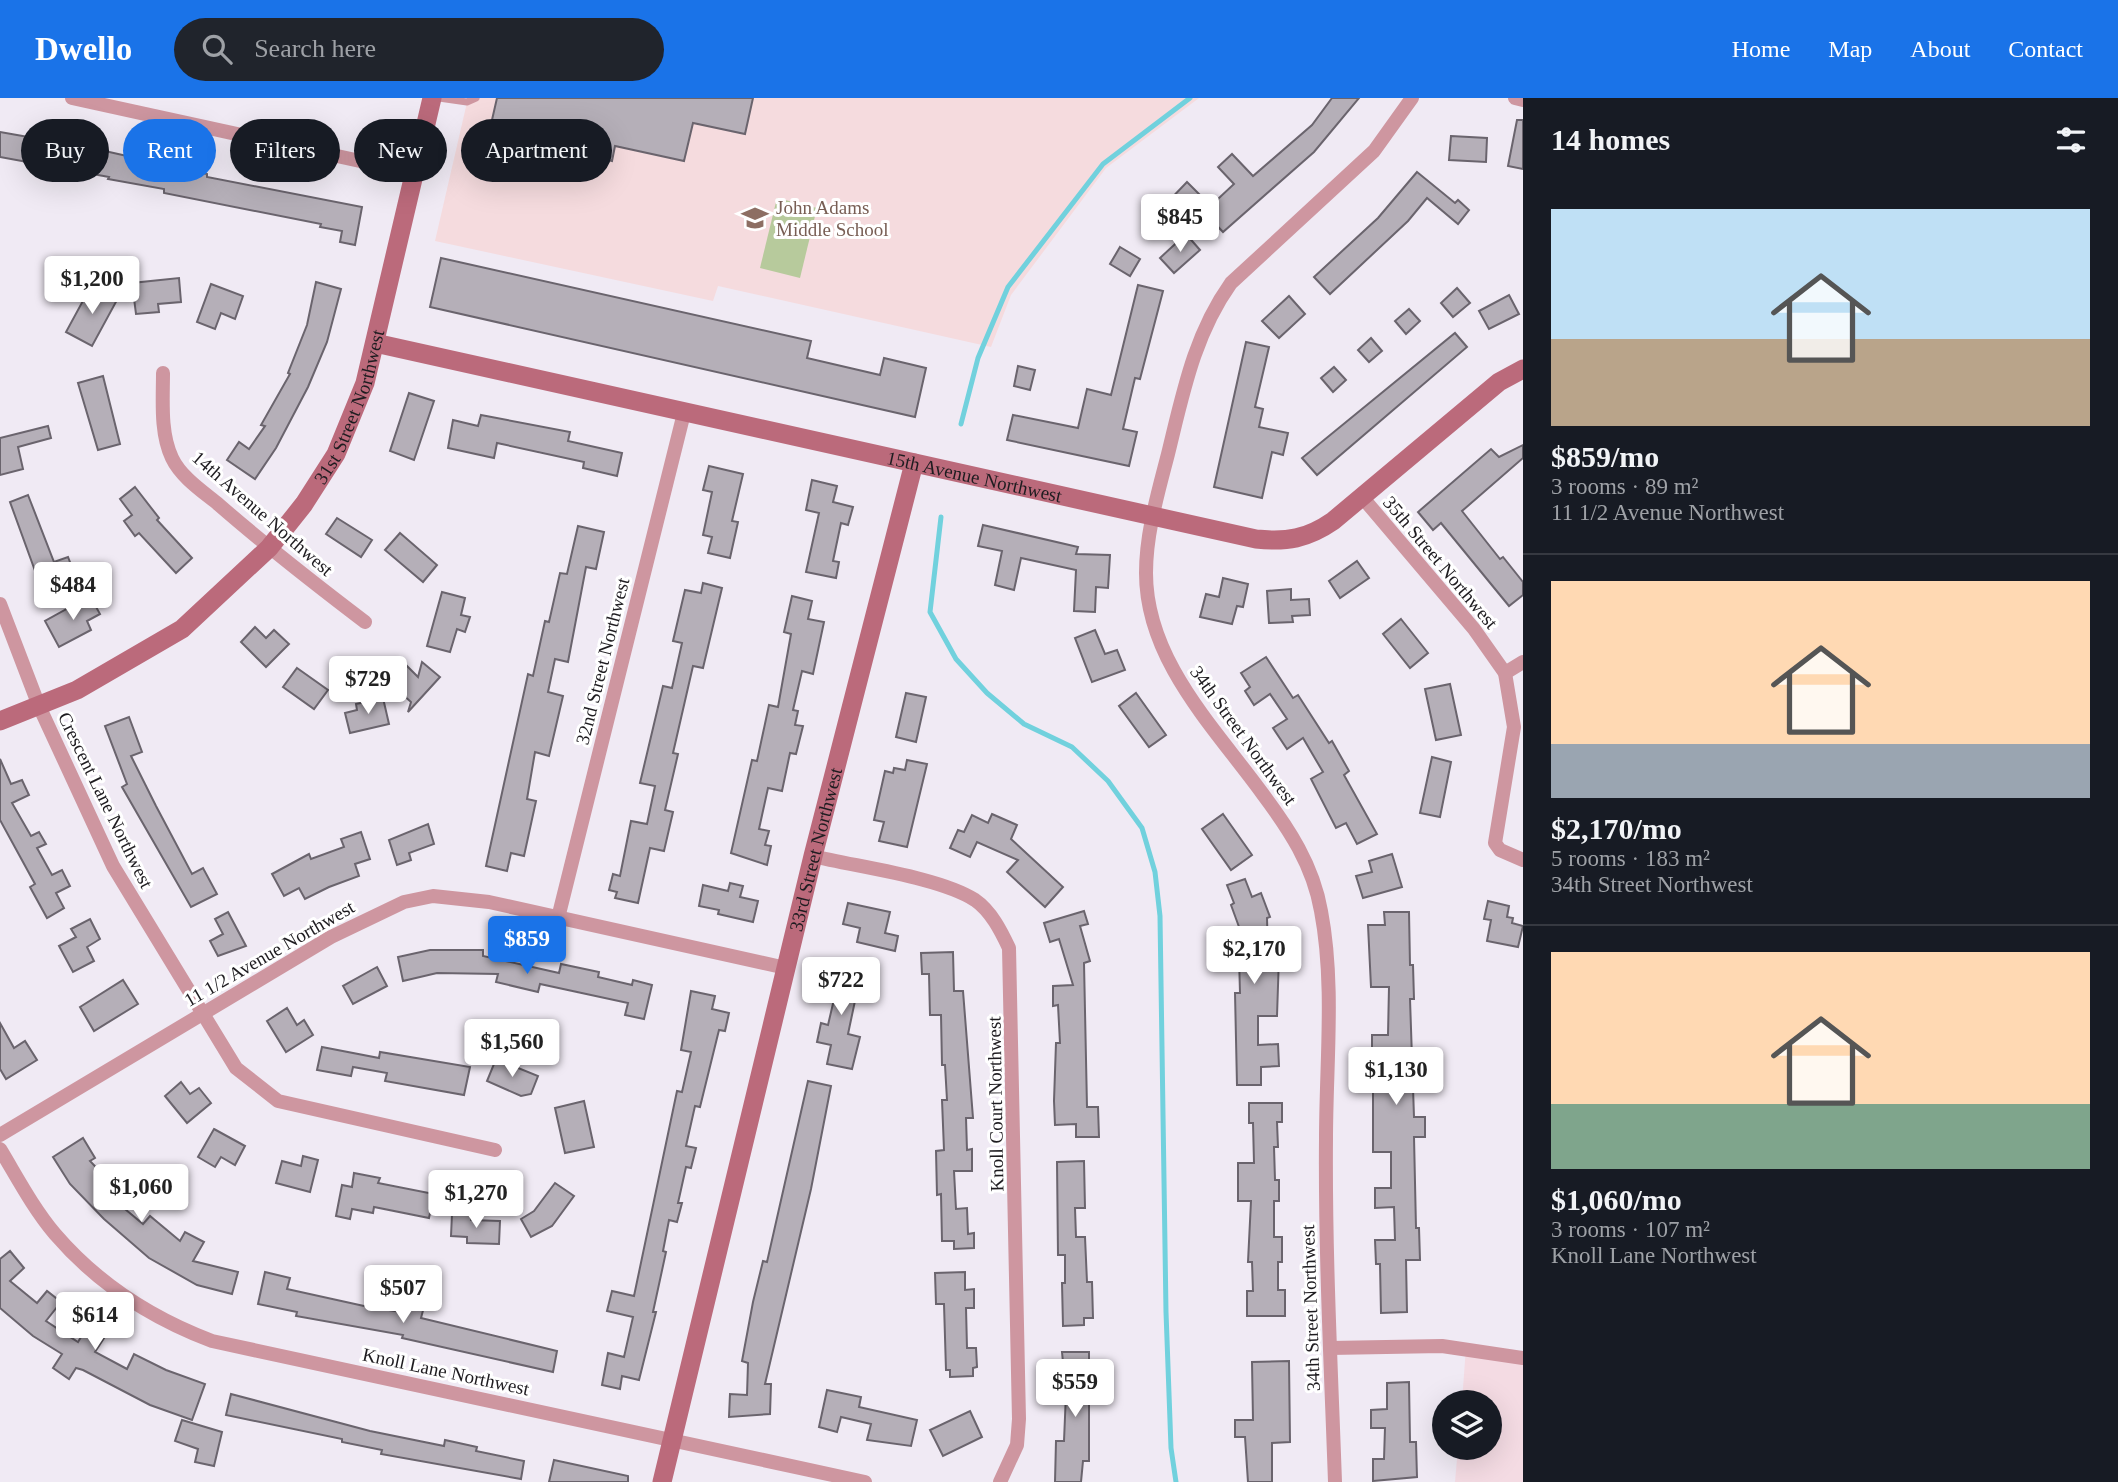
<!DOCTYPE html>
<html lang="en">
<head>
<meta charset="utf-8">
<style>
  body { margin:0; font-family:Georgia,serif; background:#20242c; color:#f1f3f6; height:100vh; display:flex; flex-direction:column; font-size:26px; white-space:nowrap }
  * { box-sizing:border-box; margin:0 }
  p { font-size:23px; color:#9ea1a6 }
  .icon { flex:none; width:38px; height:38px; fill:none; stroke:currentColor; stroke-width:2; stroke-linecap:round; stroke-linejoin:round }
  .map { position:relative; flex:1; overflow:hidden }
  .details { display:flex; flex-direction:column; background:#171b24; width:595px }
  .details>* { flex:none }
  .banner { position:absolute; left:21px; top:21px; width:665px; height:63px; display:flex; gap:14px }
  .controls { position:absolute; left:1432px; top:1292px; display:grid; gap:14px }
  .controls a { display:grid; place-items:center; width:70px; height:70px; border-radius:50%; background:#171b24; box-shadow:0 7px 28px #0002; font-size:35px }
  .price { position:absolute; translate:-50% -60px; padding:0 16px; border-radius:7px; background:#fff; color:#222; font-size:23px; line-height:46px; filter:drop-shadow(0 2px 4px #0008) }
  .price::after { content:''; position:absolute; left:50%; top:42px; width:21px; height:16px; margin-left:-10px; background:inherit; clip-path:polygon(0 0,100% 0,50% 100%) }
  .price.selected { background:#1a73e8; color:#fff }
  ul { padding:0; list-style:none }
  li { display:grid; align-content:center; gap:14px; height:371px; padding:0 28px }
  li+li { border-top:2px solid #363941 }
  li span { display:grid; place-items:center; height:217px; border-radius:0px; color:#555 }
  li>.icon { margin-inline-start:auto }
  span .icon { width:126px; height:126px; fill:#fffc; stroke-width:1 }
  li b { font-size:30px }
  h2 { display:flex; justify-content:space-between; align-items:center; height:84px; padding:0 28px; font-size:30px }
  .pill { padding:0 24px; border-radius:32px; background:#171b24; box-shadow:0 7px 28px #0002; font-size:24px; line-height:63px }
  .pill.selected { background:#1a73e8; color:#fff }
  header { display:flex; align-items:center; gap:42px; box-sizing:border-box; height:98px; padding:0 35px; background:#1a73e8; color:#fff }
  header strong { font-size:33px }
  nav { display:flex; gap:38px; margin-inline-start:auto; font-size:24px }
  .search { width:490px; height:63px; background:#20242c; display:flex; align-items:center; gap:18px; box-sizing:border-box; padding:0 24px; border-radius:38px; color:#9ea1a6; font-size:26px }
  main { display:flex; flex:1; min-height:0 }
  .map>svg:first-child { display:block }
  .commercial { fill:#f4dbe3 }
  .education { fill:#f5dbde }
  .green { fill:#b7ca9c }
  .lines { fill:none; stroke-linecap:round; stroke-linejoin:round }
  .stream { stroke:#71d1dd; stroke-width:5 }
  .building { fill:#b5afb8; stroke:#6a646d; stroke-width:2 }
  .lane { stroke:#ce96a0; stroke-width:7 }
  .street { stroke:#ce96a0; stroke-width:14 }
  .secondary { stroke:#bb6a7b; stroke-width:19 }
  .labels { text-anchor:middle; stroke-width:6; stroke-linejoin:round; paint-order:stroke }
  .education-label { font-size:19px; fill:#785e54; stroke:#fff; text-anchor:start }
  .street-label { font-size:19px; fill:#1e1c20; stroke:#fff }
</style>
</head>
<body>
<header>
<strong>Dwello</strong>
<div class="search"><svg class="icon" aria-label="search" viewBox="0 0 24 24"><circle cx="10" cy="10" r="6"/><path d="M15 15l6 6"/></svg>Search here</div>
<nav><a>Home</a><a>Map</a><a>About</a><a>Contact</a></nav>
</header>
<main>
<div class="map">
<svg width="1523" height="1384" viewBox="0 0 1523 1384">
  <rect width="100%" height="100%" fill="#f0eaf4"/>
  <polygon class="commercial" points="1466,1249 1523,1260 1523,1384 1455,1384 1458,1349 1489,1349 1489,1304 1462,1304"/>
  <polygon class="education" points="468,0 1199,0 1106,70 1011,197 991,249 718,188 713,203 435,143"/>
  <polygon class="green" points="777,100 817,110 800,180 760,170"/>
  <g class="lines">
    <g class="stream">
      <polyline points="961,326 978,260 1008,189 1103,66 1190,0"/>
      <polyline points="941,419 930,514 956,561 987,595 1024,626 1072,649 1108,683 1142,730 1155,774 1160,818 1166,1214 1171,1350 1176,1384"/>
    </g>
  </g>
  <g class="building">
    <polygon points="497,0 753,0 745,36 693,25 684,63 615,48 612,63 489,35"/>
    <polygon points="1332,0 1359,0 1314,54 1223,134 1204,114 1234,86 1218,69 1232,56 1253,78 1312,27"/>
    <polygon points="1517,22 1523,22 1523,71 1508,68"/>
    <polygon points="0,34 96,51 207,76 207,79 362,109 355,147 340,144 342,133 320,129 321,126 164,95 164,91 108,81 109,79 0,59"/>
    <polygon points="1451,38 1487,40 1486,64 1449,62"/>
    <polygon points="1417,74 1455,105 1458,102 1469,112 1458,126 1427,100 1408,123 1330,196 1314,179 1378,120"/>
    <polygon points="1187,84 1199,96 1173,121 1162,110"/>
    <polygon points="1186,136 1200,152 1174,175 1160,160"/>
    <polygon points="1120,149 1140,161 1130,178 1110,166"/>
    <polygon points="441,160 811,243 807,260 880,277 884,260 926,270 915,319 430,209"/>
    <polygon points="179,180 181,204 158,206 159,214 136,216 132,185"/>
    <polygon points="316,184 341,191 327,244 308,289 276,350 255,381 227,362 239,344 249,351 265,328 261,327 290,276 288,275 307,227"/>
    <polygon points="211,186 243,198 235,221 221,215 215,231 197,224"/>
    <polygon points="1138,187 1163,193 1140,281 1135,280 1123,331 1137,334 1129,368 1007,342 1013,317 1078,330 1087,291 1111,297"/>
    <polygon points="91,188 117,202 92,248 66,234"/>
    <polygon points="1457,190 1470,205 1453,219 1441,205"/>
    <polygon points="1509,197 1519,216 1489,231 1479,213"/>
    <polygon points="1289,198 1305,216 1279,240 1262,223"/>
    <polygon points="1409,211 1420,223 1406,236 1395,223"/>
    <polygon points="1455,235 1467,249 1317,377 1302,360"/>
    <polygon points="1371,240 1382,253 1369,264 1358,252"/>
    <polygon points="1246,244 1269,249 1255,309 1263,311 1259,329 1288,335 1283,357 1272,354 1262,400 1214,389"/>
    <polygon points="1018,268 1035,272 1030,292 1014,288"/>
    <polygon points="1334,269 1346,282 1333,294 1321,280"/>
    <polygon points="103,278 120,346 98,352 78,285"/>
    <polygon points="409,295 434,303 414,362 390,353"/>
    <polygon points="481,317 570,334 568,343 622,355 617,378 583,370 584,364 497,345 494,360 448,350 453,322 478,328"/>
    <polygon points="48,328 51,340 18,349 23,371 0,377 0,340"/>
    <polygon points="1523,347 1523,360 1462,413 1500,461 1503,459 1523,484 1523,497 1509,508 1441,425 1433,432 1418,414 1491,351 1499,359"/>
    <polygon points="709,368 743,376 732,423 738,424 730,460 708,455 712,439 703,437 712,394 703,392"/>
    <polygon points="812,382 837,388 833,404 853,409 848,427 841,425 833,463 839,464 836,480 806,474 819,415 806,412"/>
    <polygon points="135,389 159,420 157,422 192,460 176,475 139,435 135,438 124,423 132,417 120,401"/>
    <polygon points="28,397 54,464 68,459 73,472 59,477 62,484 42,492 10,404"/>
    <polygon points="337,420 372,442 361,459 326,436"/>
    <polygon points="983,427 1078,449 1076,456 1110,457 1108,490 1096,489 1095,514 1074,513 1076,472 1021,460 1014,492 995,487 1002,453 978,448"/>
    <polygon points="578,428 604,434 596,471 586,469 568,564 555,561 548,594 563,598 549,658 535,654 527,701 536,703 524,758 511,755 507,773 486,768 528,576 533,578 545,523 549,524 560,475 567,476"/>
    <polygon points="400,435 437,467 423,484 385,452"/>
    <polygon points="1357,463 1369,480 1340,500 1329,483"/>
    <polygon points="1223,480 1248,486 1243,509 1237,508 1232,526 1200,519 1206,496 1219,499"/>
    <polygon points="703,485 722,490 703,570 693,568 673,655 678,656 665,712 673,714 664,753 650,750 638,805 615,800 617,794 609,792 613,776 620,778 631,723 647,726 655,688 640,685 663,588 672,590 682,545 673,543 685,492 701,495"/>
    <polygon points="1291,491 1291,502 1309,501 1310,517 1292,518 1293,524 1269,525 1267,493"/>
    <polygon points="442,494 465,500 461,517 470,519 465,534 457,531 450,554 427,548"/>
    <polygon points="90,498 100,516 87,523 91,532 59,549 45,523"/>
    <polygon points="792,498 812,503 808,521 824,524 813,576 802,573 793,612 798,613 795,627 803,628 796,656 790,655 782,693 768,690 759,731 769,733 765,747 771,748 767,767 731,755 752,662 757,663 769,607 778,609 791,536 784,534"/>
    <polygon points="1401,521 1428,555 1410,570 1383,536"/>
    <polygon points="255,529 266,540 274,532 289,546 266,569 241,544"/>
    <polygon points="1095,532 1105,556 1117,552 1125,572 1092,584 1075,540"/>
    <polygon points="1266,559 1293,600 1298,597 1329,645 1332,643 1349,673 1344,677 1377,736 1357,746 1346,725 1336,730 1311,681 1323,674 1303,640 1287,651 1273,630 1287,621 1270,596 1254,607 1245,593 1250,589 1241,575"/>
    <polygon points="422,564 440,579 408,614 411,604 390,585 406,567 418,579"/>
    <polygon points="297,570 328,592 314,611 283,589"/>
    <polygon points="1450,586 1461,637 1436,642 1425,591"/>
    <polygon points="906,595 926,599 916,644 896,639"/>
    <polygon points="1136,595 1166,637 1149,649 1119,608"/>
    <polygon points="383,600 389,626 350,635 345,615 357,612 356,606"/>
    <polygon points="129,619 142,654 131,658 156,708 192,776 203,770 217,796 191,809 122,689 127,686 105,628"/>
    <polygon points="1432,659 1451,664 1440,719 1420,715"/>
    <polygon points="0,661 11,686 22,682 29,697 12,705 31,738 39,734 46,746 37,750 52,777 62,772 70,788 56,795 64,810 47,820 30,789 35,786 0,722"/>
    <polygon points="907,662 927,666 907,749 879,743 884,724 874,722 885,673 893,675 894,670 905,672"/>
    <polygon points="992,716 1017,727 1011,741 1063,789 1045,809 1007,774 1018,762 977,744 970,759 950,750 958,732 964,734 972,717 988,725"/>
    <polygon points="1223,716 1252,757 1231,772 1202,731"/>
    <polygon points="428,726 434,746 409,755 411,762 397,767 389,742"/>
    <polygon points="361,734 370,761 355,766 359,778 329,789 305,801 299,790 284,798 272,776 309,756 311,761 344,749 341,741"/>
    <polygon points="1392,756 1402,789 1363,800 1356,778 1372,774 1369,763"/>
    <polygon points="1245,781 1252,799 1261,795 1270,819 1267,820 1268,858 1279,858 1277,918 1258,918 1258,947 1278,946 1279,968 1261,969 1261,987 1237,987 1235,895 1240,895 1239,859 1250,859 1231,807 1234,805 1227,787"/>
    <polygon points="730,785 743,788 740,799 758,803 753,824 718,816 719,812 699,808 703,787 728,793"/>
    <polygon points="1488,803 1509,808 1507,819 1513,820 1512,825 1523,828 1518,849 1487,843 1491,822 1484,821"/>
    <polygon points="848,805 890,814 885,835 898,838 895,853 857,844 860,830 843,826"/>
    <polygon points="1084,813 1088,826 1080,828 1090,863 1084,865 1087,1009 1098,1009 1099,1039 1076,1039 1076,1026 1055,1027 1054,1003 1056,945 1060,945 1058,907 1053,908 1053,888 1073,887 1059,841 1050,844 1044,825"/>
    <polygon points="228,814 246,848 218,858 210,843 223,836 215,821"/>
    <polygon points="1384,814 1409,814 1410,867 1413,867 1414,901 1410,901 1414,1019 1425,1019 1425,1039 1414,1039 1416,1130 1419,1130 1420,1162 1406,1162 1407,1214 1381,1215 1380,1166 1376,1166 1375,1142 1395,1142 1394,1109 1375,1110 1375,1090 1391,1090 1391,1054 1373,1054 1373,985 1391,985 1391,956 1372,956 1372,937 1388,937 1389,889 1371,889 1368,827 1385,827"/>
    <polygon points="90,821 100,841 87,849 94,863 73,874 59,848 76,839 71,831"/>
    <polygon points="430,852 483,852 483,858 559,875 561,866 599,874 598,879 632,887 633,882 652,887 644,921 625,917 628,905 540,886 538,894 496,884 498,876 437,875 403,883 398,859"/>
    <polygon points="953,854 954,893 963,893 973,1020 966,1020 967,1052 972,1051 972,1073 954,1073 956,1111 967,1110 968,1136 974,1135 974,1150 954,1151 954,1143 942,1143 941,1096 937,1097 936,1053 944,1052 942,1002 947,1002 945,967 942,967 941,917 930,917 929,876 922,876 921,855"/>
    <polygon points="837,861 857,865 853,882 859,884 848,936 860,939 852,971 827,966 831,947 817,944 821,925 828,927 835,897 829,896"/>
    <polygon points="377,869 387,888 353,906 343,888"/>
    <polygon points="123,882 138,906 94,933 80,909"/>
    <polygon points="691,893 715,898 712,911 729,915 725,933 719,932 700,1009 695,1008 686,1048 696,1050 691,1070 686,1069 678,1105 682,1105 677,1124 669,1122 663,1153 666,1154 653,1214 656,1214 639,1282 622,1278 620,1291 602,1287 608,1255 624,1259 633,1219 607,1213 612,1193 634,1198 677,993 682,994 691,954 681,952"/>
    <polygon points="287,910 297,927 304,922 313,937 286,954 267,923"/>
    <polygon points="0,925 14,950 25,943 37,962 6,981 0,971"/>
    <polygon points="322,949 379,960 380,954 470,969 464,997 385,983 387,975 353,969 351,978 317,972"/>
    <polygon points="496,961 538,978 531,996 521,998 487,983"/>
    <polygon points="808,983 831,988 811,1091 765,1286 771,1286 770,1316 729,1319 730,1296 747,1297 748,1265 742,1263 753,1204 763,1163 767,1164"/>
    <polygon points="181,984 190,996 199,990 211,1005 187,1025 165,998"/>
    <polygon points="584,1003 594,1049 565,1055 555,1010"/>
    <polygon points="1249,1005 1282,1005 1282,1024 1277,1024 1278,1049 1274,1049 1275,1082 1279,1082 1279,1103 1274,1103 1274,1139 1282,1139 1282,1164 1278,1164 1278,1192 1285,1192 1285,1218 1247,1218 1247,1193 1253,1193 1252,1164 1248,1164 1251,1103 1238,1103 1238,1065 1254,1065 1253,1025 1249,1025"/>
    <polygon points="214,1031 245,1048 235,1067 221,1059 215,1069 198,1059"/>
    <polygon points="83,1040 95,1060 90,1063 109,1083 103,1089 119,1106 143,1126 150,1118 180,1143 185,1134 204,1144 193,1163 238,1174 232,1196 197,1187 149,1160 104,1121 70,1086 53,1059"/>
    <polygon points="303,1058 318,1062 310,1094 276,1085 282,1063 301,1068"/>
    <polygon points="1084,1063 1085,1110 1075,1110 1076,1139 1085,1139 1087,1184 1092,1184 1093,1220 1084,1220 1084,1227 1063,1228 1062,1185 1065,1185 1065,1157 1058,1157 1057,1064"/>
    <polygon points="354,1075 380,1080 378,1085 434,1096 429,1120 374,1109 373,1115 352,1111 350,1121 336,1118 342,1087 352,1089"/>
    <polygon points="555,1085 574,1098 552,1128 531,1139 521,1121 534,1113"/>
    <polygon points="452,1116 471,1117 471,1122 500,1123 499,1146 467,1145 467,1139 451,1138"/>
    <polygon points="10,1153 24,1170 10,1183 37,1205 47,1193 61,1204 46,1223 78,1244 87,1229 104,1240 95,1254 127,1271 134,1256 166,1272 205,1286 192,1322 150,1307 83,1272 76,1270 69,1281 53,1270 62,1256 33,1238 0,1210 0,1161"/>
    <polygon points="265,1174 290,1180 287,1191 364,1208 408,1215 411,1202 425,1205 421,1220 557,1253 553,1274 402,1240 403,1237 296,1218 297,1214 258,1206"/>
    <polygon points="965,1174 965,1192 974,1191 974,1210 966,1210 967,1250 976,1250 977,1269 973,1270 973,1278 950,1279 950,1272 946,1272 944,1206 936,1206 935,1175"/>
    <polygon points="1062,1254 1089,1254 1089,1363 1083,1363 1081,1384 1055,1384 1056,1343 1064,1343 1066,1295"/>
    <polygon points="1289,1263 1290,1344 1272,1345 1272,1384 1248,1384 1245,1339 1235,1339 1235,1322 1253,1322 1252,1264"/>
    <polygon points="1409,1284 1410,1344 1416,1344 1417,1379 1373,1383 1373,1361 1384,1361 1385,1330 1371,1330 1371,1312 1387,1311 1387,1285"/>
    <polygon points="827,1292 861,1299 859,1309 917,1322 911,1348 867,1342 871,1326 841,1319 837,1334 819,1329"/>
    <polygon points="231,1296 370,1333 444,1348 445,1342 477,1349 476,1353 524,1363 521,1381 381,1356 382,1352 342,1344 342,1341 226,1317"/>
    <polygon points="970,1313 982,1339 943,1358 930,1332"/>
    <polygon points="182,1322 222,1334 214,1368 195,1364 198,1351 175,1343"/>
    <polygon points="554,1362 628,1378 628,1384 549,1384"/>
  </g>
  <g class="lines">
    <polyline class="lane" points="439,0 467,4 476,0"/>
    <g class="street">
      <polyline points="72,0 415,75"/>
      <polyline points="1515,0 1523,2"/>
      <path d="M163,275C163,302 160,335 172,360C181,379 202,393 218,406C265,447 315,486 365,524"/>
      <polyline points="1363,400 1474,531 1505,575 1514,629 1495,745 1500,752 1523,762"/>
      <polyline points="0,506 39,608 113,768 236,970 278,1003 495,1052"/>
      <polyline points="1505,575 1523,564"/>
      <path d="M813,758C857,769 939,779 975,802C991,813 1001,833 1009,850L1019,1321L1017,1347L1000,1384"/>
      <polyline points="558,820 684,315"/>
      <polyline points="0,1037 331,839 404,804 433,798 489,804 786,870"/>
      <path d="M0,1051C17,1079 33,1110 55,1136C98,1186 151,1220 212,1243L865,1384"/>
      <polyline points="1330,1250 1442,1248 1523,1260"/>
      <path d="M1335,1384C1331,1270 1325,1155 1326,1041C1326,966 1335,886 1321,813C1313,767 1289,731 1262,695C1214,629 1146,562 1146,475C1146,435 1158,395 1168,356C1183,295 1194,237 1231,185L1374,53L1412,0"/>
    </g>
    <g class="secondary">
      <path id="s1" d="M375,245L1256,441C1287,444 1307,441 1333,423L1499,284L1523,271"/>
      <path id="s2" d="M0,623L77,592L182,531L269,450L304,406L336,356L365,285L432,0"/>
      <path id="s3" d="M662,1384L813,758L914,365"/>
    </g>
  </g>
  <defs>
    <g id="school-bare" transform="scale(2.1)"><path d="M0-5L7-2L0 1L-7-2ZM-4 1L0 2.5L4 1V4Q0 6-4 4Z" fill="#8d6e63" stroke="#fff" stroke-width="2.5" paint-order="stroke"/></g>
  </defs>
  <g fill-rule="evenodd">
    <use href="#school-bare" x="755" y="120"/>
  </g>
  <g class="labels">
    <g class="education-label">
      <text x="776" y="116">John Adams<tspan x="776" dy="22">Middle School</tspan></text>
    </g>
    <g class="street-label">
      <text dy="7" stroke="none"><textPath href="#s2" startOffset="488">31st Street Northwest</textPath></text>
      <text dy="7" stroke="none"><textPath href="#s1" startOffset="614">15th Avenue Northwest</textPath></text>
      <text transform="translate(263 415) rotate(41)" y="7">14th Avenue Northwest</text>
      <text transform="translate(1441 464) rotate(50)" y="7">35th Street Northwest</text>
      <text transform="translate(602 563) rotate(-76)" y="7">32nd Street Northwest</text>
      <text transform="translate(1244 637) rotate(54)" y="7">34th Street Northwest</text>
      <text transform="translate(106 702) rotate(64)" y="7">Crescent Lane Northwest</text>
      <text dy="7" stroke="none"><textPath href="#s3" startOffset="651">33rd Street Northwest</textPath></text>
      <text transform="translate(269 855) rotate(-30)" y="7">11 1/2 Avenue Northwest</text>
      <text transform="translate(995 1006) rotate(-91)" y="7">Knoll Court Northwest</text>
      <text transform="translate(1310 1210) rotate(-92)" y="7">34th Street Northwest</text>
      <text transform="translate(446 1273) rotate(12)" y="7">Knoll Lane Northwest</text>
    </g>
  </g>
</svg>
<div class="controls">
<a><svg class="icon" aria-label="layers" viewBox="0 0 24 24"><path d="M12 4l9 5-9 5-9-5zM3 14l9 5 9-5"/></svg></a>
</div>
<b class="price" style="left:1180px;top:156px">$845</b>
<b class="price" style="left:92px;top:218px">$1,200</b>
<b class="price" style="left:73px;top:524px">$484</b>
<b class="price" style="left:368px;top:618px">$729</b>
<b class="price selected" style="left:527px;top:878px">$859</b>
<b class="price" style="left:1254px;top:888px">$2,170</b>
<b class="price" style="left:841px;top:919px">$722</b>
<b class="price" style="left:512px;top:981px">$1,560</b>
<b class="price" style="left:1396px;top:1009px">$1,130</b>
<b class="price" style="left:141px;top:1126px">$1,060</b>
<b class="price" style="left:476px;top:1132px">$1,270</b>
<b class="price" style="left:403px;top:1227px">$507</b>
<b class="price" style="left:95px;top:1254px">$614</b>
<b class="price" style="left:1075px;top:1321px">$559</b>
<div class="banner">
<a class="pill">Buy</a>
<a class="pill selected">Rent</a>
<a class="pill">Filters</a>
<a class="pill">New</a>
<a class="pill">Apartment</a>
</div>
</div>
<section class="details">
<h2>14 homes<svg class="icon" aria-label="filters" viewBox="0 0 24 24"><path d="M4 7h16M4 17h16"/><circle cx="9" cy="7" r="2"/><circle cx="15" cy="17" r="2"/></svg></h2>
<ul>
<li><span style="background:linear-gradient(#bfe0f5 60%,#b9a48a 0)"><svg class="icon" aria-label="home" viewBox="0 0 24 24"><path d="M3 11l9-7 9 7M6 9v11h12V9"/></svg></span><div><b>$859/mo</b><p>3 rooms · 89 m²</p><p>11 1/2 Avenue Northwest</p></div></li>
<li><span style="background:linear-gradient(#ffd9b3 75%,#9aa5b1 0)"><svg class="icon" aria-label="home" viewBox="0 0 24 24"><path d="M3 11l9-7 9 7M6 9v11h12V9"/></svg></span><div><b>$2,170/mo</b><p>5 rooms · 183 m²</p><p>34th Street Northwest</p></div></li>
<li><span style="background:linear-gradient(#ffd9b3 70%,#7fa58c 0)"><svg class="icon" aria-label="home" viewBox="0 0 24 24"><path d="M3 11l9-7 9 7M6 9v11h12V9"/></svg></span><div><b>$1,060/mo</b><p>3 rooms · 107 m²</p><p>Knoll Lane Northwest</p></div></li>
</ul>
</section>
</main>
</body>
</html>
